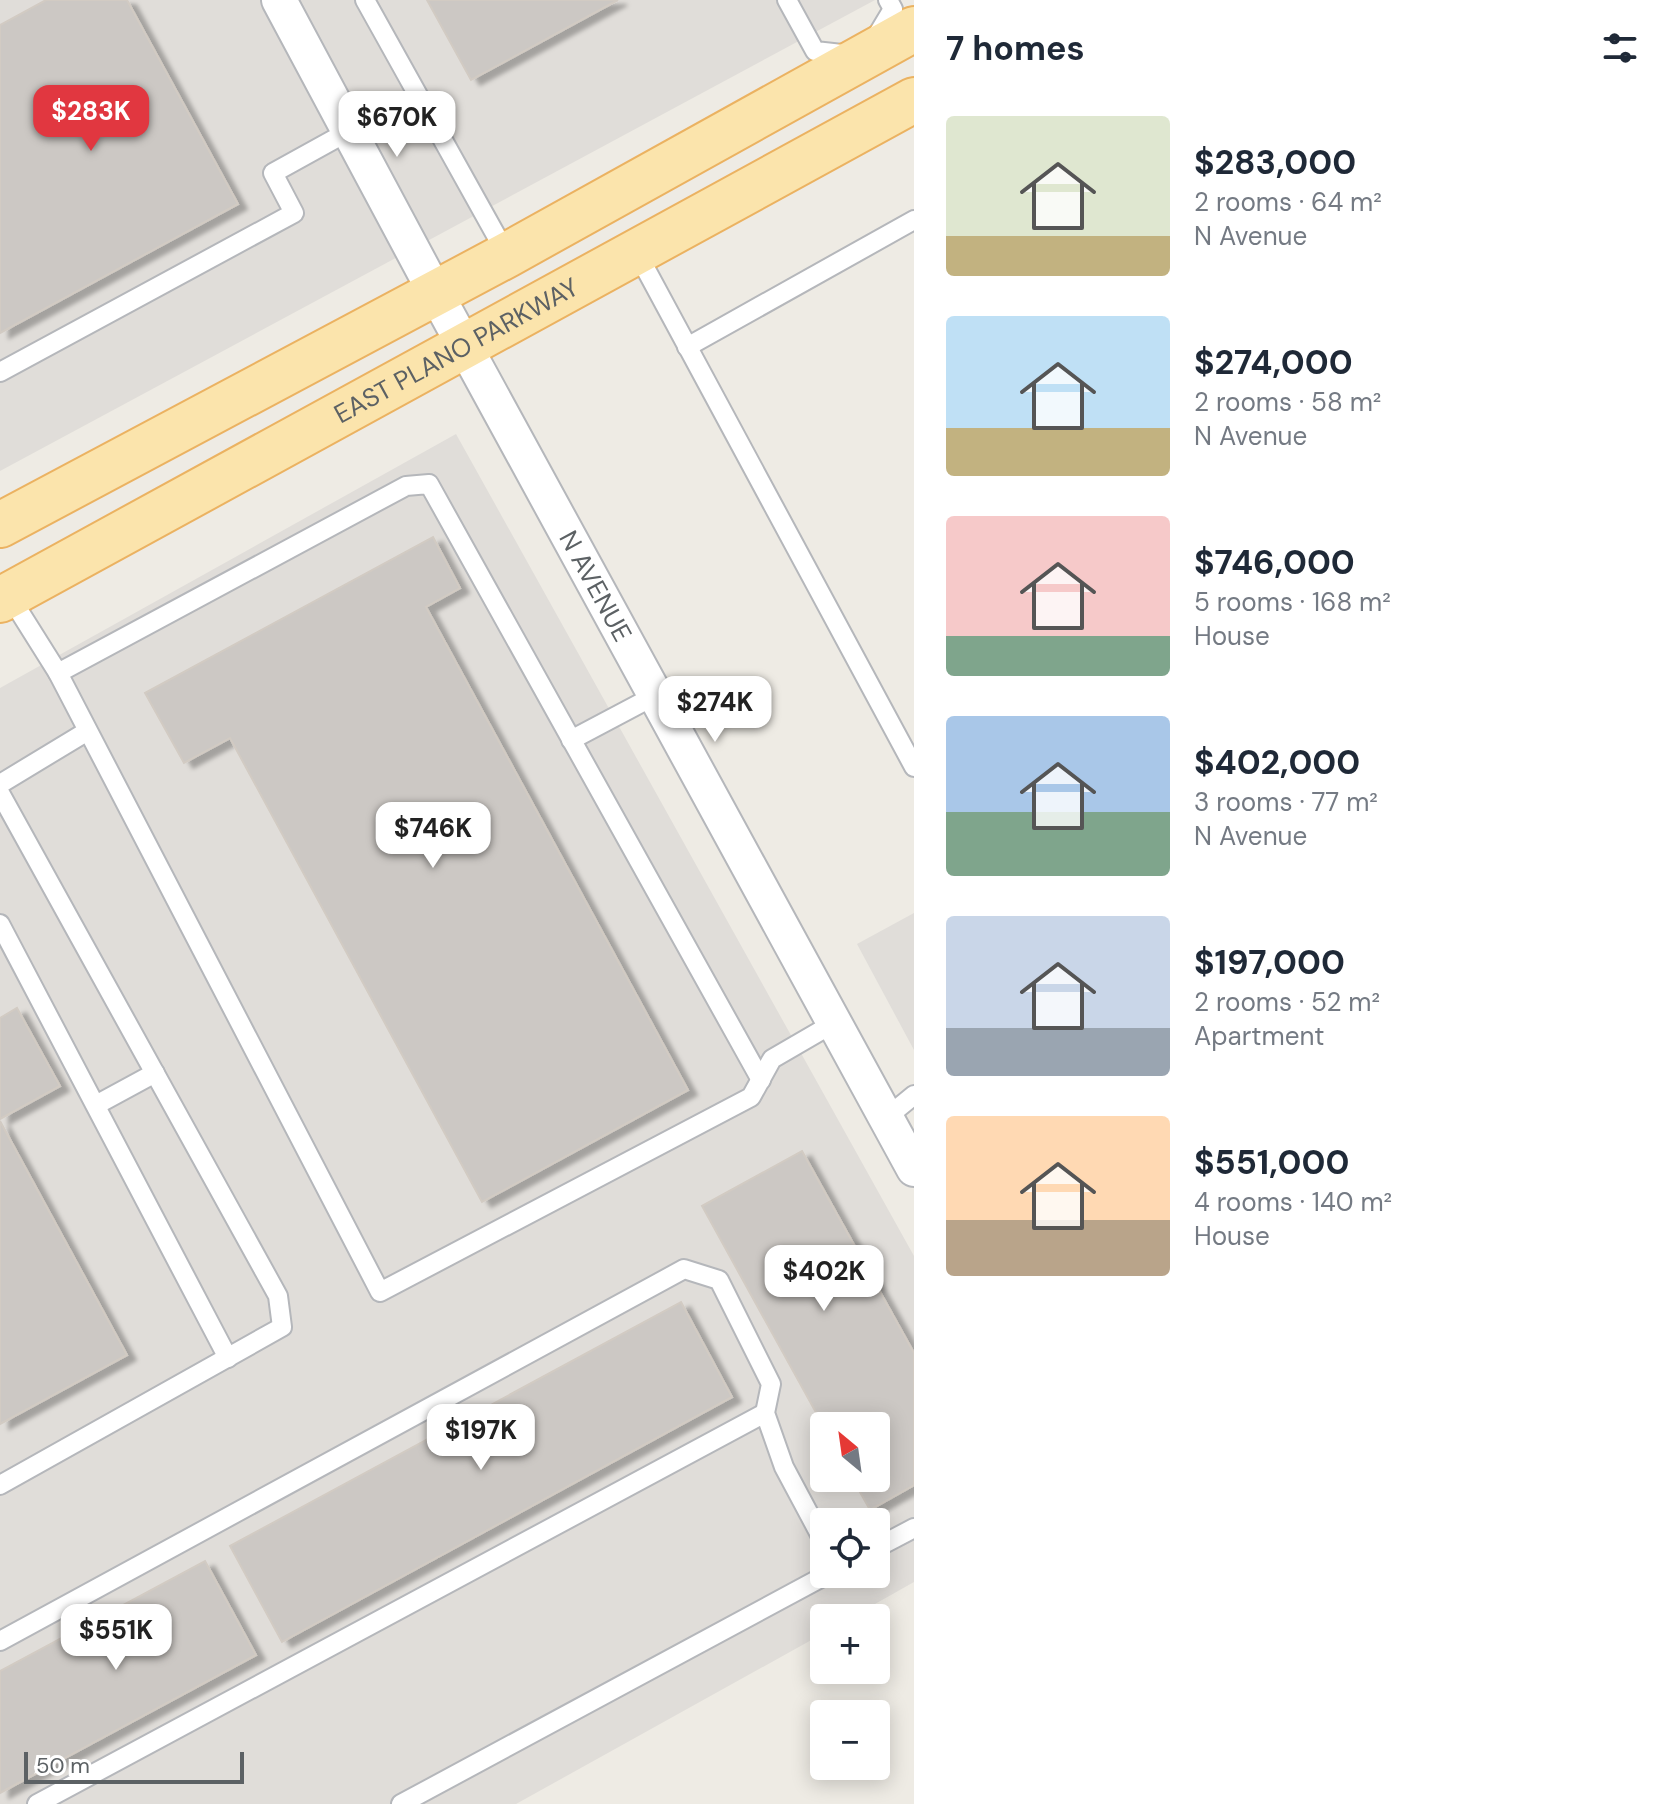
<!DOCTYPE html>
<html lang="en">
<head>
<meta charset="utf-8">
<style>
  body { margin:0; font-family:"DM Sans",sans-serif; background:#f2f2f3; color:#1f2937; height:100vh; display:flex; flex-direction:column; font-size:30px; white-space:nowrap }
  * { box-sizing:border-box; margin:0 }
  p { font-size:26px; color:#747a83 }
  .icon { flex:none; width:44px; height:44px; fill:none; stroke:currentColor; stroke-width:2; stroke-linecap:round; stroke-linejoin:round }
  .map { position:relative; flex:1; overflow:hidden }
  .side { display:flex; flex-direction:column; background:#fff; width:760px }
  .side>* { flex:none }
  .needle { width:52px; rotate:331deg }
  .tools { position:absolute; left:810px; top:1412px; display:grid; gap:16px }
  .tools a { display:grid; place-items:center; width:80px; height:80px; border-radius:8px; background:#fff; box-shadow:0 4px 20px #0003; font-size:40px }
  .scale { position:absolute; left:24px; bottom:20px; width:220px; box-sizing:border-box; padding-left:8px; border:4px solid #5c6164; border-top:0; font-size:22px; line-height:28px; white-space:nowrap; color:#5c6164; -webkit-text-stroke:6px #fff; paint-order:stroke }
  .price { position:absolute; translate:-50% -68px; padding:0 18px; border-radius:16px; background:#fff; color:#222; font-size:26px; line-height:52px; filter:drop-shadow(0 2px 4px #0008) }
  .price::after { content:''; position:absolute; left:50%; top:48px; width:24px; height:18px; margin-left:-12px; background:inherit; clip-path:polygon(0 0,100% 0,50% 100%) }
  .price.selected { background:#e13740; color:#fff }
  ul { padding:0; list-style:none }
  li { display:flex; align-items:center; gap:24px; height:200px; padding:0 32px }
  li span { display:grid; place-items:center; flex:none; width:224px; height:160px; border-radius:8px; color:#555 }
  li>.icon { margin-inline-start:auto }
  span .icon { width:96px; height:96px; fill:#fffc; stroke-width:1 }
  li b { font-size:34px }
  h2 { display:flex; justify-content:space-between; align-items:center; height:96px; padding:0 32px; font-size:34px }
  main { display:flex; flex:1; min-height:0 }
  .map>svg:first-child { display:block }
  .industrial { fill:#e0ddd9; fill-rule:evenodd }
  .building { fill:#ccc8c4; stroke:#d2cbc3; stroke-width:2; filter:url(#shadow) }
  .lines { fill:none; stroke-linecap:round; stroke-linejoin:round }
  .service-casing { stroke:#b5b7bb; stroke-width:22 }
  .minor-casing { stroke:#b5b7bb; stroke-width:38 }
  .primary-casing { stroke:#ebb261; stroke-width:48 }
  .service { stroke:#fff; stroke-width:18 }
  .minor { stroke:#fff; stroke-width:34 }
  .primary { stroke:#fbe4ac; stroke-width:44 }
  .labels { text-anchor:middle; stroke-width:6; stroke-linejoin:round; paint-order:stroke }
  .street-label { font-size:26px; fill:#5c6164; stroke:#fff }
</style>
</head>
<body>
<main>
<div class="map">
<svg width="914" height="1804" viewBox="0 0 914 1804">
  <defs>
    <filter id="shadow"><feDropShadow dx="9" dy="5" stdDeviation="2" flood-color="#0004"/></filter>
  </defs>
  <rect width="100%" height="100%" fill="#eeebe4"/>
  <g class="industrial">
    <polygon points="0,0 875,0 0,471"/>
    <path d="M456,434L914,1256V1582L850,1618H824V1633L516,1804H0V688ZM824,1426H876V1478H824ZM824,1522H876V1574H824Z"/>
    <polygon points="914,913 914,1050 857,944"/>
  </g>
  <g class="building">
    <polygon points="46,0 127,0 238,204 0,333 0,25"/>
    <polygon points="427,0 618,0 471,80"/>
    <polygon points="433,537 460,588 426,607 688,1090 482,1202 230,738 184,763 145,693"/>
    <polygon points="17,1008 60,1086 0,1119 0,1018"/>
    <polygon points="0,1121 127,1355 0,1424"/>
    <polygon points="802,1151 914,1353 914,1485 870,1510 852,1478 876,1478 876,1426 824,1427 702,1206"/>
    <polygon points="681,1302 732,1397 282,1642 230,1546"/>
    <polygon points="205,1561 256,1655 0,1793 0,1671"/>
  </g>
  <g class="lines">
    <g class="service-casing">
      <g id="service">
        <polyline points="365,0 507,255"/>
        <polyline points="787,0 815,51 851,55"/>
        <polyline points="875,39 893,9 888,0"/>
        <polyline points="636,251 914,767"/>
        <polyline points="687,347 914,220"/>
        <polyline points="0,372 294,213 273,173 349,131"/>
        <polyline points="9,595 58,673 380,1292 751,1097 772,1059 834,1023"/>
        <polyline points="58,673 406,486 429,484 761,1080"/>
        <polyline points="571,740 656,695"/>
        <polyline points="0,784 86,732"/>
        <polyline points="0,793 278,1296 282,1327 0,1485"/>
        <polyline points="0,924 228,1358"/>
        <polyline points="96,1105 155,1073"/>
        <polyline points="886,1118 914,1095"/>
        <polyline points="876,1548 914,1528"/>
        <polyline points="0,1641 684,1269 719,1280 771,1384 765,1413 784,1467 824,1542"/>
        <polyline points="37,1804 765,1413"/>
        <polyline points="401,1804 828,1574"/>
      </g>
    </g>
    <g class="minor-casing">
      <g id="minor">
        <path id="s1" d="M279,0L435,292L914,1169"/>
      </g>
    </g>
    <g class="primary-casing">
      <g id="primary">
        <polyline points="0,525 507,255 914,29"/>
        <path id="s2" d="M0,600L914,100"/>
      </g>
    </g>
    <use href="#service" class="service"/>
    <use href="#minor" class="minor"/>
    <use href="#primary" class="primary"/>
  </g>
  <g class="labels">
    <g class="street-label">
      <text dy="9" stroke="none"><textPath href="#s2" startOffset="520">EAST PLANO PARKWAY</textPath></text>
      <text dy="9" stroke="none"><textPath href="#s1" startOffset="666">N AVENUE</textPath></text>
    </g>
  </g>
</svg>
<div class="tools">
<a><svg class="needle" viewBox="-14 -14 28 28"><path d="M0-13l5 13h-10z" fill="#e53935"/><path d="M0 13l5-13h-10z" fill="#747a83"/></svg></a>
<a><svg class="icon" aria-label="locate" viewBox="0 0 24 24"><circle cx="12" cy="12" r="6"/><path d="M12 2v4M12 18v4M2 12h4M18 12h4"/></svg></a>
<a>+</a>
<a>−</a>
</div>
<div class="scale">50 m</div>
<b class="price selected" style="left:91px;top:153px">$283K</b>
<b class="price" style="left:397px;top:159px">$670K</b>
<b class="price" style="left:715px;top:744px">$274K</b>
<b class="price" style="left:433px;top:870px">$746K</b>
<b class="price" style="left:824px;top:1313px">$402K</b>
<b class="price" style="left:481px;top:1472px">$197K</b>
<b class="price" style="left:116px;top:1672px">$551K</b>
</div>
<section class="side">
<h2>7 homes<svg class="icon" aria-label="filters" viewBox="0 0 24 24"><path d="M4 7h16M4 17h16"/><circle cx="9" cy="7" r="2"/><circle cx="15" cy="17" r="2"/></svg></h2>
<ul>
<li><span style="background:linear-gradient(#dfe7d0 75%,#c2b280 0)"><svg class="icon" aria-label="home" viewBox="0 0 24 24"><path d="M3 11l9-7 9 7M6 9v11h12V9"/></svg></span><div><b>$283,000</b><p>2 rooms · 64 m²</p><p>N Avenue</p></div></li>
<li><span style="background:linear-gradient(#bfe0f5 70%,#c2b280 0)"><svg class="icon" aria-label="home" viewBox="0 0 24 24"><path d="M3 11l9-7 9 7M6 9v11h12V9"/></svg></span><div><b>$274,000</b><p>2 rooms · 58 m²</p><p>N Avenue</p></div></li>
<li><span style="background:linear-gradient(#f6c9c9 75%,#7fa58c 0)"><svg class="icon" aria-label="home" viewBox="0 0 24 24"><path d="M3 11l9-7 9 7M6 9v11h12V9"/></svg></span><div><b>$746,000</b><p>5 rooms · 168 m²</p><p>House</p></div></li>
<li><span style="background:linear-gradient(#a9c7e8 60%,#7fa58c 0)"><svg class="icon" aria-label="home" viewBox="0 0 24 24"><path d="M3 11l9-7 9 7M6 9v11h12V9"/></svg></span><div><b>$402,000</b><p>3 rooms · 77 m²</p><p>N Avenue</p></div></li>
<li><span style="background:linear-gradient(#c9d6e8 70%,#9aa5b1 0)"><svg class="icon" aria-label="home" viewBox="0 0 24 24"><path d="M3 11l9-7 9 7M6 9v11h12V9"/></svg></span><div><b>$197,000</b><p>2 rooms · 52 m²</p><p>Apartment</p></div></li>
<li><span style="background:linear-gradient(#ffd9b3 65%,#b9a48a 0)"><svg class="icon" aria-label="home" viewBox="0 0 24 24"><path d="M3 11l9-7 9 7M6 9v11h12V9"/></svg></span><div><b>$551,000</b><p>4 rooms · 140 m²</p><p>House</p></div></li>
</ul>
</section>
</main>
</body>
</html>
